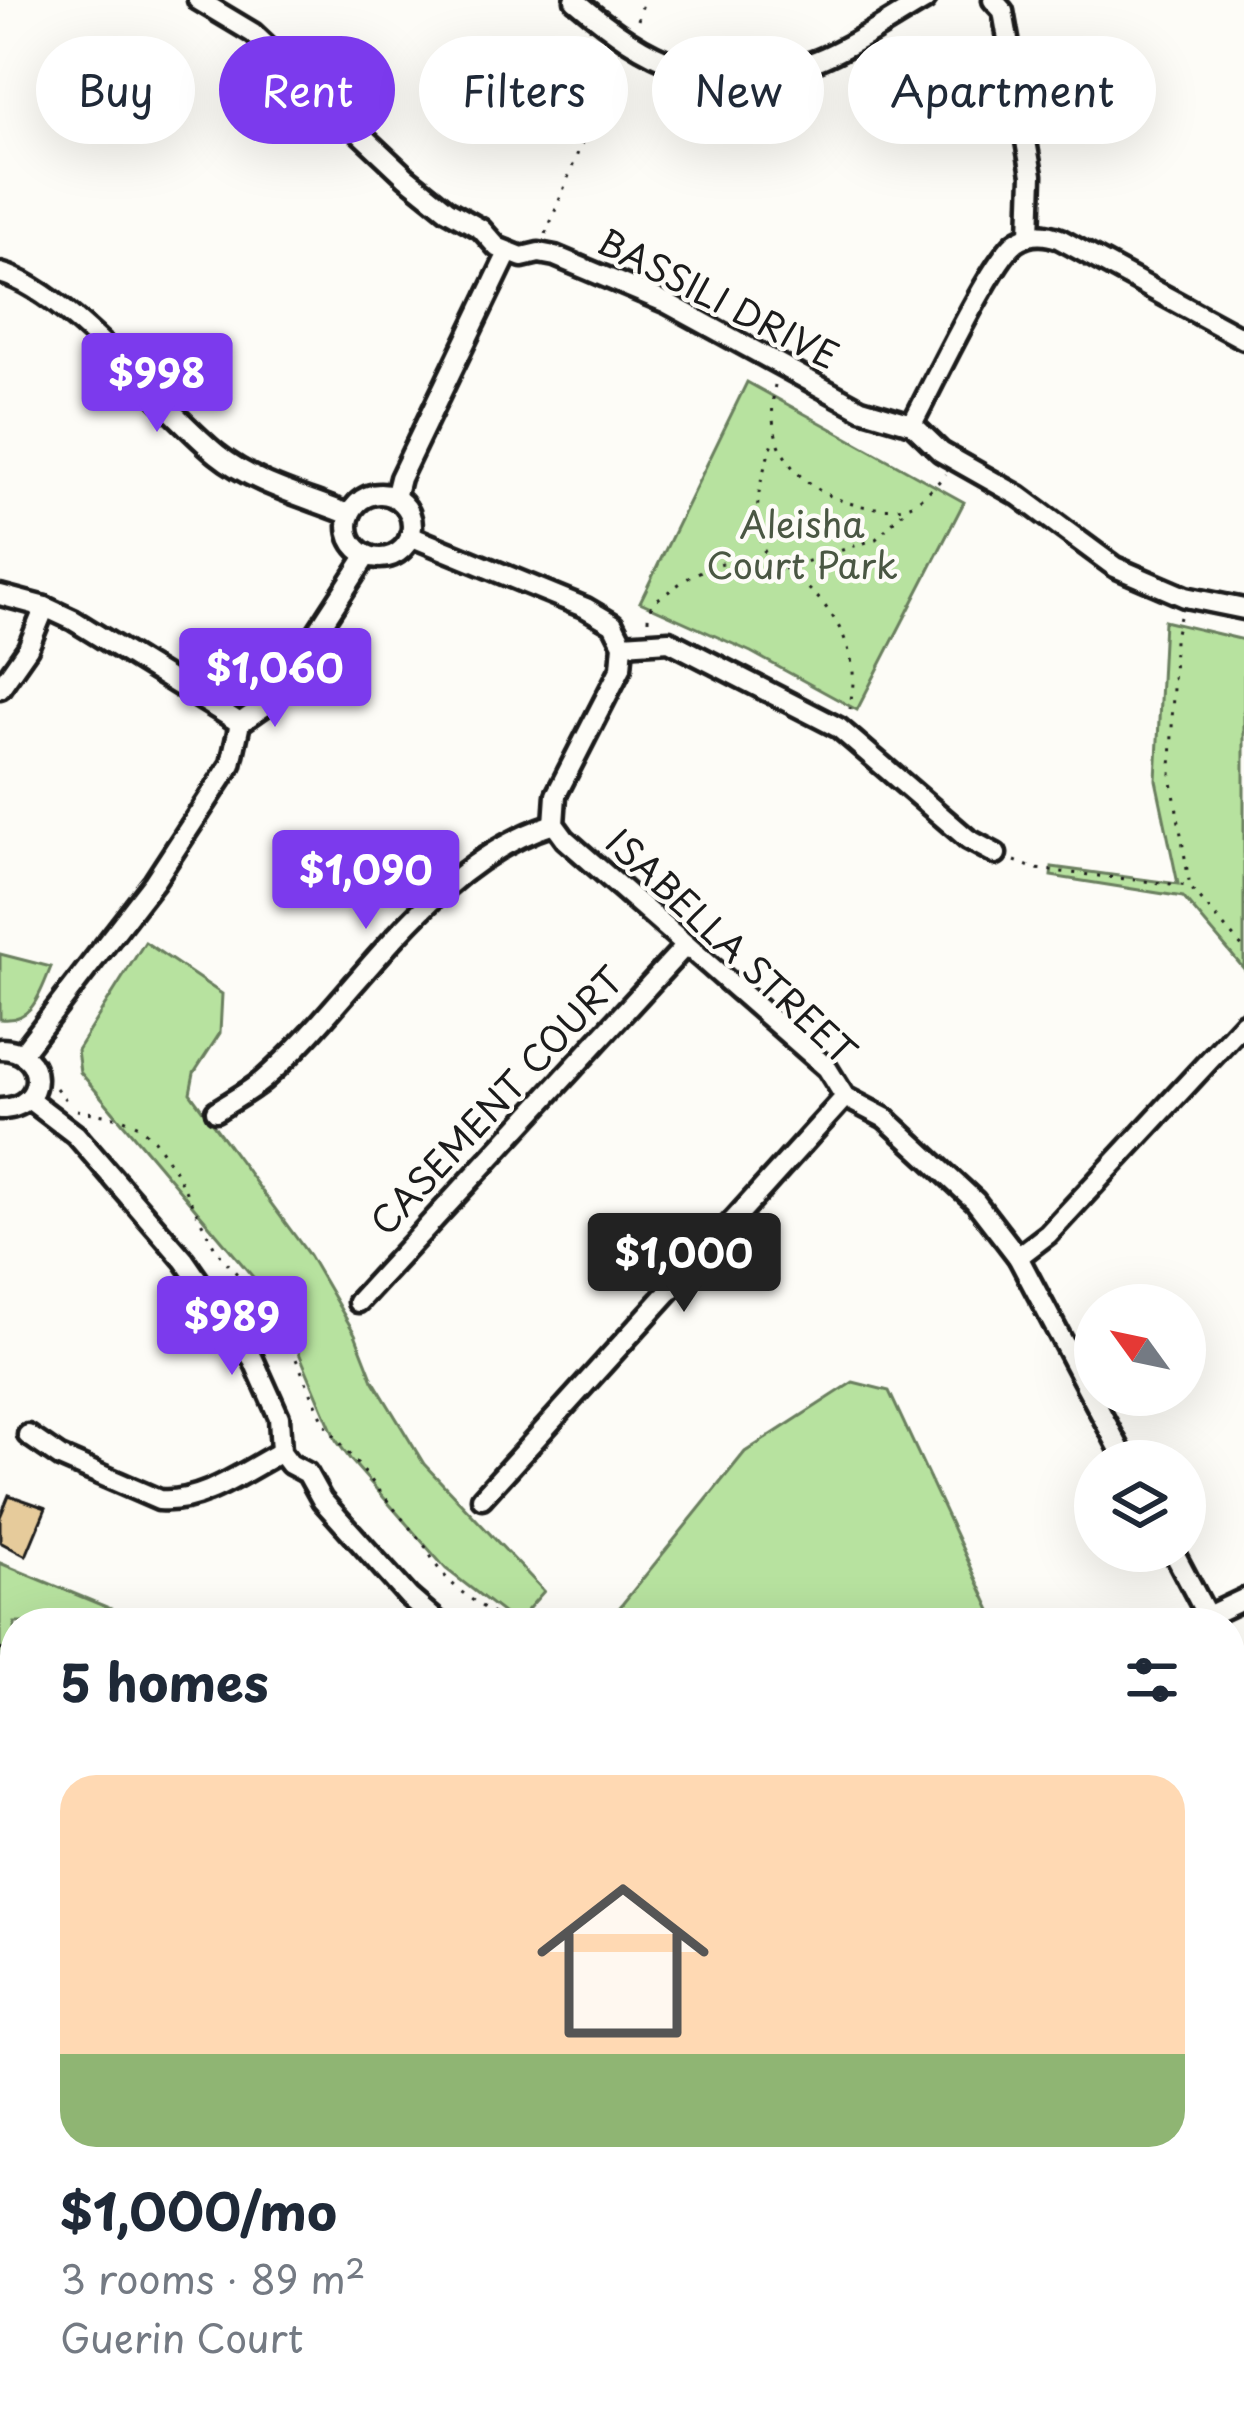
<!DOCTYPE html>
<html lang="en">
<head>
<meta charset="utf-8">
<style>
  body { margin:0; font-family:"Playpen Sans",sans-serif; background:#f6f6f7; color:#1f2937; height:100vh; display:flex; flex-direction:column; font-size:45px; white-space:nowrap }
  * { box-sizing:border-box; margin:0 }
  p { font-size:39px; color:#747a83 }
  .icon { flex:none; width:66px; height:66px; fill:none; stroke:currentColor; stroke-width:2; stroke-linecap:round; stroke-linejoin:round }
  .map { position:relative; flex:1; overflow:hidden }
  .panel { position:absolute; left:0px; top:1608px; width:1245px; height:804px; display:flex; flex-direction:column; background:#fff; border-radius:48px 48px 0 0; box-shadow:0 12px 48px #0002 }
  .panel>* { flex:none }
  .top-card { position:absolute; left:36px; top:36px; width:1173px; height:108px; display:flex; gap:24px }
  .needle { width:78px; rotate:303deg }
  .tools { position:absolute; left:1074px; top:1284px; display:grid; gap:24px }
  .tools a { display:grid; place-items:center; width:132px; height:132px; border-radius:50%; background:#fff; box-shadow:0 12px 48px #0002; font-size:60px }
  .price { position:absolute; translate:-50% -102px; padding:0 27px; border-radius:12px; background:#7c3aed; color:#fff; font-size:39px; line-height:78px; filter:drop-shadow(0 3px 6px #0008) }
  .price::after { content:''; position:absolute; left:50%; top:72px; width:36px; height:27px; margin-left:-18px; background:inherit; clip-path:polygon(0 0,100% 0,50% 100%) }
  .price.current { background:#222; color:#fff }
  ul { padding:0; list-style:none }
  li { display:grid; align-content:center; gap:24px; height:636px; padding:0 60px }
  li+li { border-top:3px solid #e0e1e3 }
  li span { display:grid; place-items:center; height:372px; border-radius:36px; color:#555 }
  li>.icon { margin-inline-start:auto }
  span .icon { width:216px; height:216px; fill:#fffc; stroke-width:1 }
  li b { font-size:51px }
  h2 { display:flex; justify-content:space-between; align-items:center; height:144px; padding:0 60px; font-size:51px }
  .pill { padding:0 42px; border-radius:54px; background:#fff; box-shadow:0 12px 48px #0002; font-size:42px; line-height:108px }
  .pill.current { background:#7c3aed; color:#fff }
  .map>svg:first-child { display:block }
  .green { fill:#b7e29f; stroke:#6a7f5e; stroke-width:3 }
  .building { fill:#e6cb9b; stroke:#1c1c1c; stroke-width:3 }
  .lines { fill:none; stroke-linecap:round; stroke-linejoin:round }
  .minor-casing { stroke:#1c1c1c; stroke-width:27 }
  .path { stroke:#1c1c1c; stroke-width:3; stroke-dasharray:3 9; stroke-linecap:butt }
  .minor { stroke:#fdfcf7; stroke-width:18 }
  .labels { text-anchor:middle; stroke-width:9; stroke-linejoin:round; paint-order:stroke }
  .street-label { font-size:36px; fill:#1c1c1c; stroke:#fdfcf7 }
  .park-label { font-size:36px; fill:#4a5743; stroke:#fdfcf7 }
</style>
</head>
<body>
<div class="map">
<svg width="1244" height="2412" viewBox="0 0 1244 2412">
  <rect width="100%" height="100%" fill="#fdfcf7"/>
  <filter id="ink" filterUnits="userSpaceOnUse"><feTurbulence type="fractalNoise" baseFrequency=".00833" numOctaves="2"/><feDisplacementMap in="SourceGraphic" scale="24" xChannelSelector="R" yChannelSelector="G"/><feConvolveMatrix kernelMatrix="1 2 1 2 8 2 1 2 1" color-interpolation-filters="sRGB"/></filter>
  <g filter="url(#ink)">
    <g class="green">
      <polygon points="747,382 964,502 857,710 751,652 640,602"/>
      <polygon points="1164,621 1244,640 1244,969 1183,897 1051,876 1052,867 1178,884 1156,780"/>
      <polygon points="145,942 222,994 220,1033 194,1073 190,1093 309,1255 355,1334 373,1380 424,1464 544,1591 516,1623 446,1569 350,1459 336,1440 285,1320 258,1283 80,1072 77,1050"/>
      <path d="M0,954L51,967C40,993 33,1023 0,1019Z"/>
      <polygon points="853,1382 889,1391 997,1623 607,1623 745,1452"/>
      <polygon points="0,1563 145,1623 15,1623 15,2397 695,2397 661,2412 0,2412"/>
      <path d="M1230,1987C1243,2031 1244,2079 1230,2119Z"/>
    </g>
    <polygon class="building" points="9,1495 46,1508 26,1556 0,1542 0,1517"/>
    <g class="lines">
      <g class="minor-casing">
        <g id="minor">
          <polyline points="198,0 253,33 406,177 447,210 481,229 497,247 522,257 539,253 555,256 667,303 861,409 912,424 941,452 1019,496 1115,567 1185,597 1244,609"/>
          <path d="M575,0C649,63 704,91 803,65C838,56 892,19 925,0"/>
          <polyline points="993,0 1003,11 1032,175 1030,235"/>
          <path d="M0,273C66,290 160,407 217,454C254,484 306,497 350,515"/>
          <path d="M912,424C931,389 991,261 1016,242C1030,232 1045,233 1060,239L1244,339"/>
          <circle cx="380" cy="526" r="32"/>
          <polyline points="395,498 400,478 508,253"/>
          <polyline points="410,536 586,608 613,624 623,644 621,668 556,795 554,824 565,839 827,1068 845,1097 885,1118 975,1201 1018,1257 1126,1461"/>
          <polyline points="0,595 45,607 73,620 240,723"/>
          <polyline points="623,644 669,641 839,728 968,839 996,854"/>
          <polyline points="0,688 28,648 45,607"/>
          <path d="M0,1049C48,1049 48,1109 0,1109"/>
          <polyline points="22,1053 154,882 231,764 240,723 273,700 367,555"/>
          <polyline points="29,1099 76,1135 184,1260 253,1359 279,1417 281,1452 290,1464 307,1473 322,1500 409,1597 439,1623"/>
          <path d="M216,1111C231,1101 249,1092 263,1080C359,996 427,864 554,824"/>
          <polyline points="1018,1257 1048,1234 1244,1023"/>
          <polyline points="358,1302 686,945"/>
          <path d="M28,1435L60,1457L159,1500C201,1504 245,1471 281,1452"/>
          <polyline points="482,1498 845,1097"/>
          <polyline points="1173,1551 1211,1623"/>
          <polyline points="1208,1616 1244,1599"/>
          <polyline points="1230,1659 1244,1686"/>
        </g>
      </g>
      <g class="path">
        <polyline points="638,20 644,0"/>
        <polyline points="546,234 617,53"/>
        <path d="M775,385C763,445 796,489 853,504C869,508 894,511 910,505C922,499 937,484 946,474"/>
        <path d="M771,563C747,528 759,478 774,440"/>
        <polyline points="784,569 876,539 907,508"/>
        <polyline points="1180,617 1174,640 1171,776 1190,887 1244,949"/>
        <path d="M648,620C648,605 656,600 668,592C686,578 711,563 735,561C793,556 848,616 853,672C854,684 851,697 850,709"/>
        <polyline points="1015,861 1035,869 1189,886"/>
        <polyline points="56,1088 69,1104"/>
        <path d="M77,1110L124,1119L139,1126L154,1140L174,1169L216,1250L280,1323L325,1424L428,1550C441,1583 479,1605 508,1623"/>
        <polyline points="0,1649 15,1655"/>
      </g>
      <use href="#minor" class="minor"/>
    </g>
  </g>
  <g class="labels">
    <g class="street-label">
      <text transform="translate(718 299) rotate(27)" y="13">BASSILI DRIVE</text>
      <text transform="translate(731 947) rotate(43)" y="13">ISABELLA STREET</text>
      <text transform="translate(497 1101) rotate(-47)" y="13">CASEMENT COURT</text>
    </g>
    <g class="park-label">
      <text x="802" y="538">Aleisha<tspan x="802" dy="41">Court Park</tspan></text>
    </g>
  </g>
</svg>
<div class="tools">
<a><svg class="needle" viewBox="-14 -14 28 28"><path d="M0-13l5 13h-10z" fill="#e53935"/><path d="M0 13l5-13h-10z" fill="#747a83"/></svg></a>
<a><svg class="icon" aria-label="layers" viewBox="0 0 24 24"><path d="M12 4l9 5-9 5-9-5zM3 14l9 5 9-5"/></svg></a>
</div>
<b class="price" style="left:157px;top:435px">$998</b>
<b class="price" style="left:275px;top:730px">$1,060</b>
<b class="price" style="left:366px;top:932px">$1,090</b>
<b class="price current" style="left:684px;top:1315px">$1,000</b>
<b class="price" style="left:232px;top:1378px">$989</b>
<div class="top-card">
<a class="pill">Buy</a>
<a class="pill current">Rent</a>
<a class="pill">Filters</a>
<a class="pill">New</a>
<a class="pill">Apartment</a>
</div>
<section class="panel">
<h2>5 homes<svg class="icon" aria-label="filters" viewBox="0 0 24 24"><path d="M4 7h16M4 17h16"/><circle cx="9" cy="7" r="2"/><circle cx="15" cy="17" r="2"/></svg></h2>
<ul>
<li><span style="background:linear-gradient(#ffd9b3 75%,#8fb573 0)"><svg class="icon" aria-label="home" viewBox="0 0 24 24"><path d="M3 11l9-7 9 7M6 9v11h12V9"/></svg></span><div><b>$1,000/mo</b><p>3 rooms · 89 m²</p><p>Guerin Court</p></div></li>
</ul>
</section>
</div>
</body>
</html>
